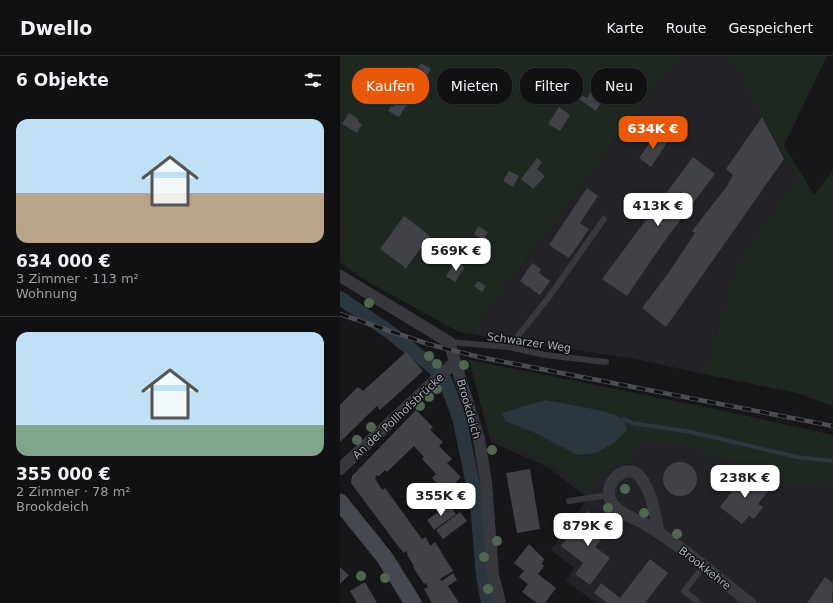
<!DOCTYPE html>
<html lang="de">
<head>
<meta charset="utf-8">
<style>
  body { margin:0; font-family:"DejaVu Sans",sans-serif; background:#1e1f21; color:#f1f3f6; height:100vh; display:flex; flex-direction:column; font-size:15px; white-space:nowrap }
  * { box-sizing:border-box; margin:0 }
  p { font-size:13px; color:#9c9da0 }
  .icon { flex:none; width:22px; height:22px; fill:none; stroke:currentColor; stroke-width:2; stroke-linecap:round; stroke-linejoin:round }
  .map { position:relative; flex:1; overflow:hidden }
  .drawer { display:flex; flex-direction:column; background:#111113; width:340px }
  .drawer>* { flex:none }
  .top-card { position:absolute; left:12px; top:12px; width:380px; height:36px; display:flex; gap:8px }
  .price { position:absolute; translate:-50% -34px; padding:0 9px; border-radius:8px; background:#fff; color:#222; font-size:13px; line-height:26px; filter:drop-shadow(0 1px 2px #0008) }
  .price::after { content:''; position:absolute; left:50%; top:24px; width:12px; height:9px; margin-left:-6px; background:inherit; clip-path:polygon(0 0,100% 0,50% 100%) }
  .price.current { background:#ea580c; color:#fff }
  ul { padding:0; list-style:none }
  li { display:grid; align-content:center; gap:8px; height:212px; padding:0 16px }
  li+li { border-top:1px solid #303133 }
  li span { display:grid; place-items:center; height:124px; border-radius:12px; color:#555 }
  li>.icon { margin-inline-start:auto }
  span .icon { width:72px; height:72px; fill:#fffc; stroke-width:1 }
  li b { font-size:17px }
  h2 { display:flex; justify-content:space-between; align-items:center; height:48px; padding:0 16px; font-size:17px }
  .chip { padding:0 14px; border-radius:16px; background:#111113; box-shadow:0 1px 3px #0004,0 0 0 1px #303133; font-size:14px; line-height:36px }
  .chip.current { background:#ea580c; color:#fff }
  header { display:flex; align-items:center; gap:24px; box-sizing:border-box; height:56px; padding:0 20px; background:#111113; border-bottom:1px solid #303133 }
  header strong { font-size:19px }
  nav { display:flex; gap:22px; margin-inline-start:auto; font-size:14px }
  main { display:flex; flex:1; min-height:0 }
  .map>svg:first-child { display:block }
  .built { fill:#232327 }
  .green { fill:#1e2820; fill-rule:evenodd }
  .water { fill:#2c363f }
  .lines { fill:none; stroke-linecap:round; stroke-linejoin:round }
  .stream { stroke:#2c363f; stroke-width:4 }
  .canal { stroke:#2c363f; stroke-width:14 }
  .building { fill:#414247 }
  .service { stroke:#38393f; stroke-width:6 }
  .minor { stroke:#38393f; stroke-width:12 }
  .secondary { stroke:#45484f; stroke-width:17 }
  .rail-casing { stroke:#4a4d54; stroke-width:4.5 }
  .rail { stroke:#121214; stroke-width:3; stroke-dasharray:9; stroke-linecap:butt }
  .tree { fill:#4f6651 }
  .labels { text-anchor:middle; stroke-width:3; stroke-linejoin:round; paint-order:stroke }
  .street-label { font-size:11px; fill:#a8aeba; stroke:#121214 }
</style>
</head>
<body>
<header>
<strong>Dwello</strong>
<nav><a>Karte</a><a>Route</a><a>Gespeichert</a></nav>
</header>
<main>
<section class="drawer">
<h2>6 Objekte<svg class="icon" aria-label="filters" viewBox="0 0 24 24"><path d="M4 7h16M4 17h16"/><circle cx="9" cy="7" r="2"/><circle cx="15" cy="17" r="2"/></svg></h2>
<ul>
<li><span style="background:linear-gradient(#bfe0f5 60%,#b9a48a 0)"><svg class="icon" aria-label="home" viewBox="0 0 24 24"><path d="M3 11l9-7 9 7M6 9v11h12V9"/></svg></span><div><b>634 000 €</b><p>3 Zimmer · 113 m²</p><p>Wohnung</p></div></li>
<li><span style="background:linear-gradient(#bfe0f5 75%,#7fa58c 0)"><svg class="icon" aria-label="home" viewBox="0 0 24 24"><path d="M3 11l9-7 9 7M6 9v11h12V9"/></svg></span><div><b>355 000 €</b><p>2 Zimmer · 78 m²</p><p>Brookdeich</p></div></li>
</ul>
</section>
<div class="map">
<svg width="493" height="547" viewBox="0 0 493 547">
  <rect width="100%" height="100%" fill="#171719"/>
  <g class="built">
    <polygon points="339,0 386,0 400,17 416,51 458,122 398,204 364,318 296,303 130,278"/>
    <polygon points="129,304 379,354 493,379 493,547 256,547 226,525 234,512 211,494 248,442 208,411 151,386"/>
  </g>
  <g class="green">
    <polygon points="0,0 339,0 130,278 117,275 25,224 0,206"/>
    <polygon points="386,0 487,0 444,89 474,139 493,114 493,350 457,337 364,318 398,204 458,122 416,51 400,17"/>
    <path d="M129,304L379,354L493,379V430L455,428L378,402L351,389L298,385L291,403L272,411L260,424L246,434L210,407L149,380ZM175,354L238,399L195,377L162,357Z"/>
  </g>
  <polygon class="water" points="205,344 263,355 284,363 287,374 275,386 256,397 238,399 195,377 165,365 162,357"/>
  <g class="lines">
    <polyline class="stream" points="284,363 292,367 351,376 457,401 493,405"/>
    <polyline class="canal" points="0,242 51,277 94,312 106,326 120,365 137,449 143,520 148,547"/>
  </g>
  <g class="building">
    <polygon points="81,7 91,13 87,20 77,14"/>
    <polygon points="25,22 36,29 27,43 16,36"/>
    <polygon points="251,36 263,44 256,55 239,43 242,39 247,42"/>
    <polygon points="60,40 69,45 59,61 48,55 51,50 53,51"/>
    <polygon points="219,51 230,59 220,75 208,68"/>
    <polygon points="9,57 19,63 18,66 22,68 17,77 2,68"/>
    <polygon points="422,61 444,103 326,271 302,252 327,219 355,177 352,175 387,130 393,119 386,113"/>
    <polygon points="316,78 328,85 311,111 299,102"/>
    <polygon points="353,101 375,118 326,183 287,240 262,223"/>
    <polygon points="197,102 202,106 197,113 205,120 193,133 181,123"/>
    <polygon points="169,115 179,120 173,131 163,125"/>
    <polygon points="247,132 258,140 240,167 249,173 229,202 209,189"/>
    <polygon points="64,160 90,180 66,212 40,193"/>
    <polygon points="138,170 148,176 143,184 134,178"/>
    <polygon points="116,205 125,211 115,226 106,220"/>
    <polygon points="192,207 201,213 199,217 210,225 200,239 180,225"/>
    <polygon points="138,225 146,230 142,236 134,230"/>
    <polygon points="66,296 83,315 40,354 37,350 0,386 0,349 18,331 23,335"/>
    <polygon points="76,354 93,371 90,374 103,386 99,390 112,403 107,407 121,421 106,436 92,422 96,418 82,403 84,401 74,390 47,416 45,414 39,420 37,419 35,422 42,434 45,432 82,483 86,481 90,490 95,486 113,515 100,523 102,525 113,517 117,524 108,530 119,547 92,547 84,533 88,531 86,527 84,528 73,511 74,510 67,499 68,498 66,495 64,497 58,490 11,427 12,420"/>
    <circle cx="340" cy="423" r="17"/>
    <circle cx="380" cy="419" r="9"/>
    <polygon points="190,413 200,473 177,477 166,417"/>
    <polygon points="406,417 429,434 418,448 423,451 414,463 409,460 402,468 380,451"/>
    <polygon points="109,449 116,458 94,474 87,464"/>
    <polygon points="248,455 270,472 255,491 270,502 250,529 235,518 243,507 221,490"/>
    <polygon points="120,456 127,465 103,483 96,474"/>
    <polygon points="189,488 204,503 202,508 204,510 198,518 216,532 205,547 197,547 182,536 188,528 179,521 184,515 174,507"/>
    <polygon points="310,503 328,517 305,547 267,547 254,537 261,527 280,542"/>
    <polygon points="0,511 9,519 0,528"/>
    <polygon points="485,521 493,527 492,547 467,547"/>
    <polygon points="25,526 37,547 17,547 10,535"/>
  </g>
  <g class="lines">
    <g class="service">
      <polyline points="109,286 169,291 205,299 266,306"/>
      <polyline points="169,291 209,241 264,163"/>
      <polyline points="229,445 269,439"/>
      <polyline points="356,547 357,545 344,535 363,511"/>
    </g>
    <g class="minor">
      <polyline points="0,220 109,286 139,383 146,426 153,519 160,547"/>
      <polyline points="0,413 115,306"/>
      <path d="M319,477C315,459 312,436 301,422C287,403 260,428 272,447C278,457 294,462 305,468C342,490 375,520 410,547"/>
    </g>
    <polyline class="secondary" points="0,446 45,502 73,547"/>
    <g class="rail-casing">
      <polyline id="rail" points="0,258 88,288 139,301 493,370"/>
    </g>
    <use href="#rail" class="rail"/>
  </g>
  <g class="tree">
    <circle cx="29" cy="247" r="5"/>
    <circle cx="89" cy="300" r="5"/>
    <circle cx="97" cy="308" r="5"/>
    <circle cx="124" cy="309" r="5"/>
    <circle cx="97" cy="333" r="5"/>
    <circle cx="89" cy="341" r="5"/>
    <circle cx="80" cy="350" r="5"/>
    <circle cx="31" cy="371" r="5"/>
    <circle cx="17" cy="384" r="5"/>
    <circle cx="152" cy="394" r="5"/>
    <circle cx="285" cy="433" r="5"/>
    <circle cx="268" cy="452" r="5"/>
    <circle cx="304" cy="457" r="5"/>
    <circle cx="337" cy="478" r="5"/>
    <circle cx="157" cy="485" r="5"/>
    <circle cx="144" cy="501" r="5"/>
    <circle cx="21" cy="520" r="5"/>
    <circle cx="45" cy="522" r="5"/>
    <circle cx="148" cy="533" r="5"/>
  </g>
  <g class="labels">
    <g class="street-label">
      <text transform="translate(189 286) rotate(8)" y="4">Schwarzer Weg</text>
      <text transform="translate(129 353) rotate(74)" y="4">Brookdeich</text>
      <text transform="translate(58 360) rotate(-43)" y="4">An der Pollhofsbrücke</text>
      <text transform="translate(365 512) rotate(38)" y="4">Brookkehre</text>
    </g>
  </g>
</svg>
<b class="price current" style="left:313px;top:94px">634K €</b>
<b class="price" style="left:318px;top:171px">413K €</b>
<b class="price" style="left:116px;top:216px">569K €</b>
<b class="price" style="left:405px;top:443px">238K €</b>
<b class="price" style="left:101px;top:461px">355K €</b>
<b class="price" style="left:248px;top:491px">879K €</b>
<div class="top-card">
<a class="chip current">Kaufen</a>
<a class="chip">Mieten</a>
<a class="chip">Filter</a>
<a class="chip">Neu</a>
</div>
</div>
</main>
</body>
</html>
